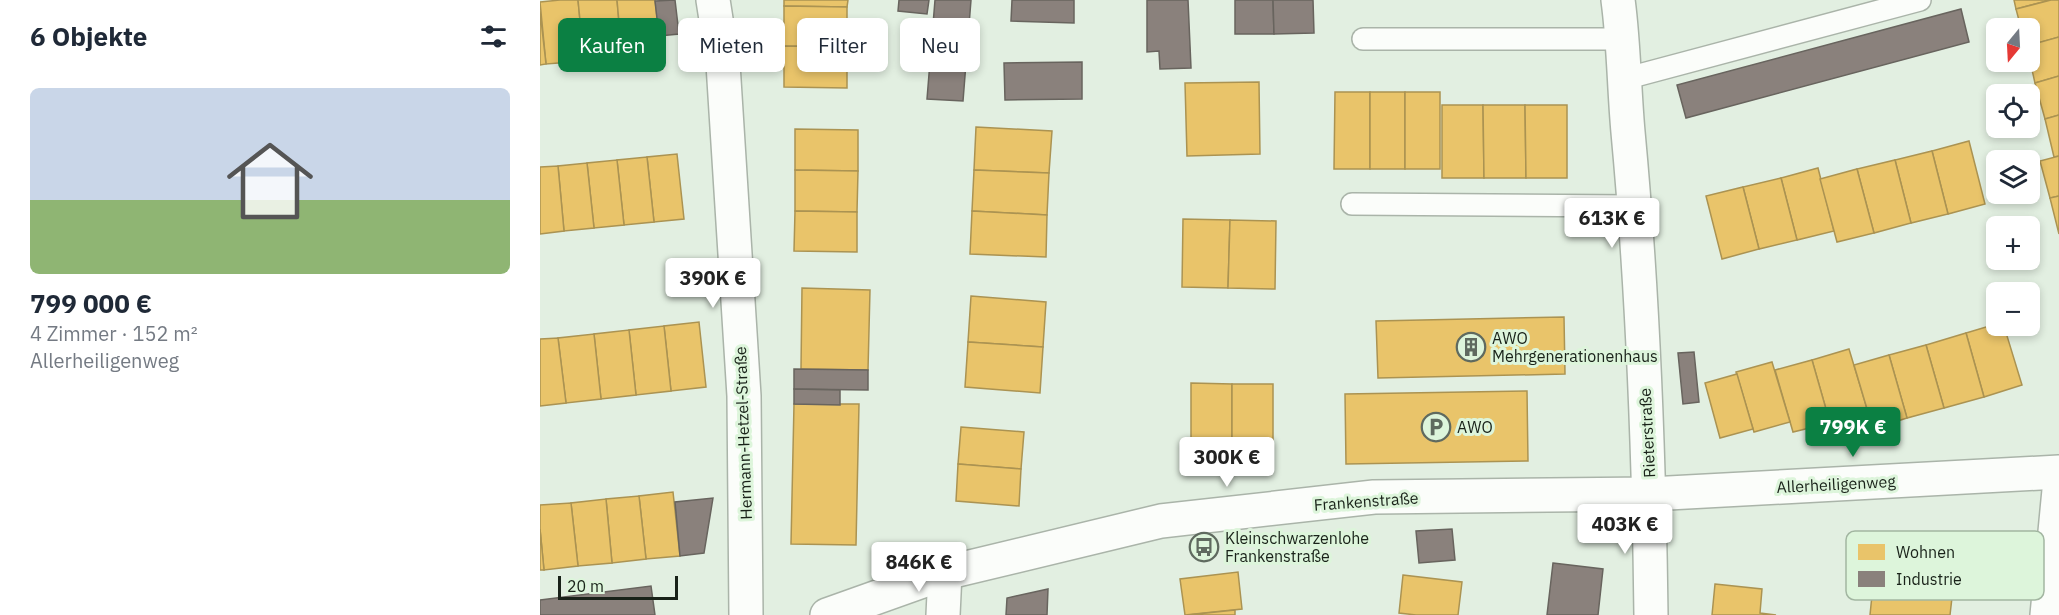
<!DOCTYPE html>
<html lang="de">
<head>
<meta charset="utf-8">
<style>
  body { margin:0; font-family:"IBM Plex Sans",sans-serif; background:#f6f6f7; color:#1f2937; height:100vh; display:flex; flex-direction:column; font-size:22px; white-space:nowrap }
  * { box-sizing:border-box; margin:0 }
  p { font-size:20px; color:#747a83 }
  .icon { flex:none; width:33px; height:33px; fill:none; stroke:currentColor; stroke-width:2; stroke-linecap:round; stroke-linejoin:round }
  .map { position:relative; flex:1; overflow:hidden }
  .panel { display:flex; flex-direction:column; background:#fff; width:540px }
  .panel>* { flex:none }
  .top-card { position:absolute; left:18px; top:18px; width:570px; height:54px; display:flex; gap:12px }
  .needle { width:39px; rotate:198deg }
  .tools { position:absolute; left:1446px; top:18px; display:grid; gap:12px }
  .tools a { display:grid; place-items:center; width:54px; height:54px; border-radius:9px; background:#fff; box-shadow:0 3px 9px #0003; font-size:30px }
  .scale { position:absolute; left:18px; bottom:15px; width:120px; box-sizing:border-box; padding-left:6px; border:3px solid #192219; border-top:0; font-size:16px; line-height:21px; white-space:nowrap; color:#192219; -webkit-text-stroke:4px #ddf5db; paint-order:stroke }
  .price { position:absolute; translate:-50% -51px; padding:0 14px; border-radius:6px; background:#fff; color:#222; font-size:20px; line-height:39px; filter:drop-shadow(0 2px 3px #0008) }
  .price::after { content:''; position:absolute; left:50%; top:36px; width:18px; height:14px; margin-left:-9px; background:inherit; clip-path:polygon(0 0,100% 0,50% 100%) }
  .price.active { background:#0b8043; color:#fff }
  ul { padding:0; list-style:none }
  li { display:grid; align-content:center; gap:12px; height:318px; padding:0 30px }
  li+li { border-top:2px solid #e0e1e3 }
  li span { display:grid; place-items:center; height:186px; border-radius:9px; color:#555 }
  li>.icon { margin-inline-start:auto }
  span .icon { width:108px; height:108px; fill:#fffc; stroke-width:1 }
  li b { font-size:26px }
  h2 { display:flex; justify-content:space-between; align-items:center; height:72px; padding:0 30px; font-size:26px }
  .chip { padding:0 21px; border-radius:9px; background:#fff; box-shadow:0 3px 9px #0003; font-size:21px; line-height:54px }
  .chip.active { background:#0b8043; color:#fff }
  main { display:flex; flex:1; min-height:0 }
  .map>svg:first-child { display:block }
  .homes { fill:#e9c46a; stroke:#ab9352; stroke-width:1.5 }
  .industry { fill:#8a817c; stroke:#68645e; stroke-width:1.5 }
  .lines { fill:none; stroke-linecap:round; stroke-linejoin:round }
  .lane-casing { stroke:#aab4a9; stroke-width:24 }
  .street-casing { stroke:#aab4a9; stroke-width:36 }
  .lane { stroke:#fbfdfa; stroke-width:21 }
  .street { stroke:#fbfdfa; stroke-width:33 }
  .labels { text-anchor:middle; stroke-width:6; stroke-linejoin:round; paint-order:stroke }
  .poi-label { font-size:16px; fill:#192219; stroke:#ddf5db; text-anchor:start }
  .street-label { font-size:16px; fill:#192219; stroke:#ddf5db }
  .key { fill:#ddf5db; stroke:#a2b6a1; stroke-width:1.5 }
  .key-label { font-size:16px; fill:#192219 }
</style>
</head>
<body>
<main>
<section class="panel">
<h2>6 Objekte<svg class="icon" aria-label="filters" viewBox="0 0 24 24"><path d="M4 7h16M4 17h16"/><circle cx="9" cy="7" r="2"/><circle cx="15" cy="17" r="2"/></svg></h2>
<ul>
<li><span style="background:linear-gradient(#c9d6e8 60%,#8fb573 0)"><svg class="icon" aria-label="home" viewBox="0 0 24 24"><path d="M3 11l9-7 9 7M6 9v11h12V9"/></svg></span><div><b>799 000 €</b><p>4 Zimmer · 152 m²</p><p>Allerheiligenweg</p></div></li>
</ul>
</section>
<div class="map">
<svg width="1519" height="615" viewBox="0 0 1519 615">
  <rect width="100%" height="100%" fill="#e2efe1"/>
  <g class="homes">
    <polygon points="20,0 38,0 44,61 6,64 0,2"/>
    <polygon points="38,0 77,0 82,56 44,61"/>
    <polygon points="77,0 115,0 121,53 82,56"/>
    <polygon points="244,0 308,0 307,7 244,6"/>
    <polygon points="1474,0 1511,0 1476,9"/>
    <polygon points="1511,0 1519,0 1519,37 1490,45 1490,28 1481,28 1476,9"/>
    <polygon points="244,6 307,7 307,47 244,46"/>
    <polygon points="0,11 6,64 0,65"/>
    <polygon points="1519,37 1519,76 1495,83 1490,61 1490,45"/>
    <polygon points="244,46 307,47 307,88 244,87"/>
    <polygon points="1519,76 1519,115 1505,119 1495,83"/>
    <polygon points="719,82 720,154 647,156 645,83"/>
    <polygon points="795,92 830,92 830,169 794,169"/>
    <rect x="830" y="92" width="35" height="77"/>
    <rect x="865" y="92" width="35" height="77"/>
    <polygon points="902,105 943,105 944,178 902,178"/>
    <polygon points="943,105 985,105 986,178 944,178"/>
    <polygon points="985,105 1027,105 1027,178 986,178"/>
    <polygon points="1519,115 1519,156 1514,157 1505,119"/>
    <polygon points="436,127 512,131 509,173 434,170"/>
    <polygon points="255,129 318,130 318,171 255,170"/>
    <polygon points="1429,141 1445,204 1408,214 1392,151"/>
    <polygon points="1392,151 1408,214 1371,223 1355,160"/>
    <polygon points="137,154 144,219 114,222 107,157"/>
    <polygon points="1519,156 1519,196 1510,198 1500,161"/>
    <polygon points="107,157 114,222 84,225 77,160"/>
    <polygon points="77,160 84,225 54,228 47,163"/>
    <polygon points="1355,160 1371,223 1334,233 1317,169"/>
    <polygon points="47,163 54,228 24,231 18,166"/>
    <polygon points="18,166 24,231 0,234 0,167"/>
    <polygon points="1278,168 1294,231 1257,240 1241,178"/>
    <polygon points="1317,169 1334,233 1297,242 1280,179"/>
    <polygon points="255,170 318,171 317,212 255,211"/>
    <polygon points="434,170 509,173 507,215 432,211"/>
    <polygon points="1241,178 1257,240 1219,249 1203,187"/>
    <polygon points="1203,187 1219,249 1182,259 1166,196"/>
    <polygon points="1519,196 1519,234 1510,198"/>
    <polygon points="255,211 317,212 317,252 254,251"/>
    <polygon points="432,211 507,215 506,257 430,254"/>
    <polygon points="643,219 690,220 688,288 642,287"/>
    <polygon points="690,220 736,221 735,289 688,288"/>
    <polygon points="262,288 330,290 328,370 261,369"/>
    <polygon points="431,296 506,302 503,347 428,342"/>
    <polygon points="1024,317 1025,374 838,378 836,321"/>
    <polygon points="159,322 166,387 131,391 124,326"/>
    <polygon points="1456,324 1464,326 1482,385 1444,397 1426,333"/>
    <polygon points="124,326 131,391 96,395 89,330"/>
    <polygon points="89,330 96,395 61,399 54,334"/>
    <polygon points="1426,333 1444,397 1404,408 1386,345"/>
    <polygon points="54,334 61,399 26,403 18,338"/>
    <polygon points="18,338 26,403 0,406 0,339"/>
    <polygon points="428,342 503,347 500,393 425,387"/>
    <polygon points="1386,345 1404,408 1367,418 1349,355"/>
    <polygon points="1309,349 1328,412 1290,423 1272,360"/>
    <polygon points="1349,355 1367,418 1333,429 1314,365"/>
    <polygon points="1272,360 1290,423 1253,432 1235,370"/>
    <polygon points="1232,362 1250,422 1214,432 1196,372"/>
    <polygon points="1197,374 1213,429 1180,438 1165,383"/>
    <polygon points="651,383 692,384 692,450 651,449"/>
    <rect x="692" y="384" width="41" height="66"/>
    <polygon points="987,391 988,461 806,464 805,394"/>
    <polygon points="254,404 319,404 316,545 251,544"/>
    <polygon points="421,427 484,432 481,469 418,464"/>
    <polygon points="418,464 481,469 479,506 416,501"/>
    <polygon points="133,492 140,556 106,559 99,496"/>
    <polygon points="99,496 106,559 72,563 66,499"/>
    <polygon points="66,499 72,563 38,566 31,503"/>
    <polygon points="31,503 38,566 4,570 0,529 0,505"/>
    <polygon points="0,529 4,570 0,570"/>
    <polygon points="1337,546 1387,551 1384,577 1414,580 1410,615 1330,615"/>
    <polygon points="698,572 702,609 645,615 640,579"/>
    <polygon points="863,575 922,582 918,615 876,615 859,613"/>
    <polygon points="1175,584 1222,589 1220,613 1236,615 1172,615"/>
    <polygon points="695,610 695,615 648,615"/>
  </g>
  <g class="industry">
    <polygon points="135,0 139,34 119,36 115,1"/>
    <polygon points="359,0 389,0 387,14 358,11"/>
    <polygon points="395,0 431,0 423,101 387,99"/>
    <polygon points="472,0 534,0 534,23 471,21"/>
    <polygon points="607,0 648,0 651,68 620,69 619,51 607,52"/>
    <polygon points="695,0 733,0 734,34 695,34"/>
    <polygon points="733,0 773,0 774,33 734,34"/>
    <polygon points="1421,9 1429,42 1146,118 1137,85"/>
    <polygon points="542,62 542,99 465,100 464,63"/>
    <polygon points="1154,352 1159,402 1143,404 1138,353"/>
    <polygon points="254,369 328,370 328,390 254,389"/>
    <polygon points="254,389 300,390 300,405 254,404"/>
    <polygon points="173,498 164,553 140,556 135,502"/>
    <polygon points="912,529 915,560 879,563 876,531"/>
    <polygon points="1013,563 1063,569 1058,615 1007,615"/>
    <polygon points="111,586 115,615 0,615 0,600"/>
    <polygon points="508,589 507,615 466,615 467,598"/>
  </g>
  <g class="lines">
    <g class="lane-casing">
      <g id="lane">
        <polyline points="823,39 1083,39"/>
        <polyline points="1084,79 1380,0"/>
        <polyline points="812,204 1095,206"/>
      </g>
    </g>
    <g class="street-casing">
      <g id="street">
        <polyline points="173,0 183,64 204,396 206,615"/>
        <path d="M1078,0C1084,44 1084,88 1088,132C1103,292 1109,454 1111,615"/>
        <polyline points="287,615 405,573 621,521 834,497 1110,494 1519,472"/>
        <polyline points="403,615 405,573"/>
        <polyline points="1507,615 1519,490"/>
      </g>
    </g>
    <use href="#lane" class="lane"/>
    <use href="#street" class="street"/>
  </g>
  <defs>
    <g id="building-ring" transform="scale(1.5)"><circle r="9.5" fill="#ddf5db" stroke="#5f6a5f" stroke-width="1.5"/><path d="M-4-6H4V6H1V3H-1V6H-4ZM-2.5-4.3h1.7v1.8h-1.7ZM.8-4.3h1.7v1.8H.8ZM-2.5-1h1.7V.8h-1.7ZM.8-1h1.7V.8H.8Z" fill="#5f6a5f"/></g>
    <g id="parking-ring" transform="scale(1.5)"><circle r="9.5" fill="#ddf5db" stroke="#5f6a5f" stroke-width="1.5"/><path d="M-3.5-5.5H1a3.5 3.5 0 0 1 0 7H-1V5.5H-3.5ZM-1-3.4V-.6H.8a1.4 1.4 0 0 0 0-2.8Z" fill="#5f6a5f"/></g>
    <g id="bus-ring" transform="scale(1.5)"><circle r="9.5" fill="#ddf5db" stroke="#5f6a5f" stroke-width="1.5"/><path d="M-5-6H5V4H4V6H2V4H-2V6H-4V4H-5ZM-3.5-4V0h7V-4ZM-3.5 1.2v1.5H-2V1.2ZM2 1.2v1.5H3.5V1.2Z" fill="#5f6a5f"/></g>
  </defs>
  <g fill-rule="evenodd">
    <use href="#building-ring" x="931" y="347"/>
    <use href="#parking-ring" x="896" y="427"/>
    <use href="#bus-ring" x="664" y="547"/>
  </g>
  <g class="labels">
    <g class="poi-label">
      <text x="952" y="344">AWO<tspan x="952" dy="18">Mehrgenerationenhaus</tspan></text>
      <text x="917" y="433">AWO</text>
      <text x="685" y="544">Kleinschwarzenlohe<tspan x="685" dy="18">Frankenstraße</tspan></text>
    </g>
    <g class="street-label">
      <text transform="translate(203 433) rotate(-92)" y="6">Hermann-Hetzel-Straße</text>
      <text transform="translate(1107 433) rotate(-93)" y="6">Rieterstraße</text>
      <text transform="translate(1296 484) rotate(-3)" y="6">Allerheiligenweg</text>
      <text transform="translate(826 501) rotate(-4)" y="6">Frankenstraße</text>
    </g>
  </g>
  <rect x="1306" y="531" width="198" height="69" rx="9" class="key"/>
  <rect x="1318" y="544" width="27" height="16" fill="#e9c46a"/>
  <rect x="1318" y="571" width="27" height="16" fill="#8a817c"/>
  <g class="key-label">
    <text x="1356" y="558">Wohnen</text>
    <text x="1356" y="585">Industrie</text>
  </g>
</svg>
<div class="tools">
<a><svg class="needle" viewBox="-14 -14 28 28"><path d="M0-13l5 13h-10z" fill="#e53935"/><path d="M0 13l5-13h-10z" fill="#747a83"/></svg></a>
<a><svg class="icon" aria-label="locate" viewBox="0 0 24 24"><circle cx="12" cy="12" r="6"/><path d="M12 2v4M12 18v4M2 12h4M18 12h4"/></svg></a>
<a><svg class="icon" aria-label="layers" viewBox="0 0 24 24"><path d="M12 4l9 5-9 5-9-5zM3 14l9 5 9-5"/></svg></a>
<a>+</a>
<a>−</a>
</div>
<div class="scale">20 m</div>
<b class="price" style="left:1072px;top:249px">613K €</b>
<b class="price" style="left:173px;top:309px">390K €</b>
<b class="price active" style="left:1313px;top:458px">799K €</b>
<b class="price" style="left:687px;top:488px">300K €</b>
<b class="price" style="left:1085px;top:555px">403K €</b>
<b class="price" style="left:379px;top:593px">846K €</b>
<div class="top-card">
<a class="chip active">Kaufen</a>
<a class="chip">Mieten</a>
<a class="chip">Filter</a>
<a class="chip">Neu</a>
</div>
</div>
</main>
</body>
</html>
